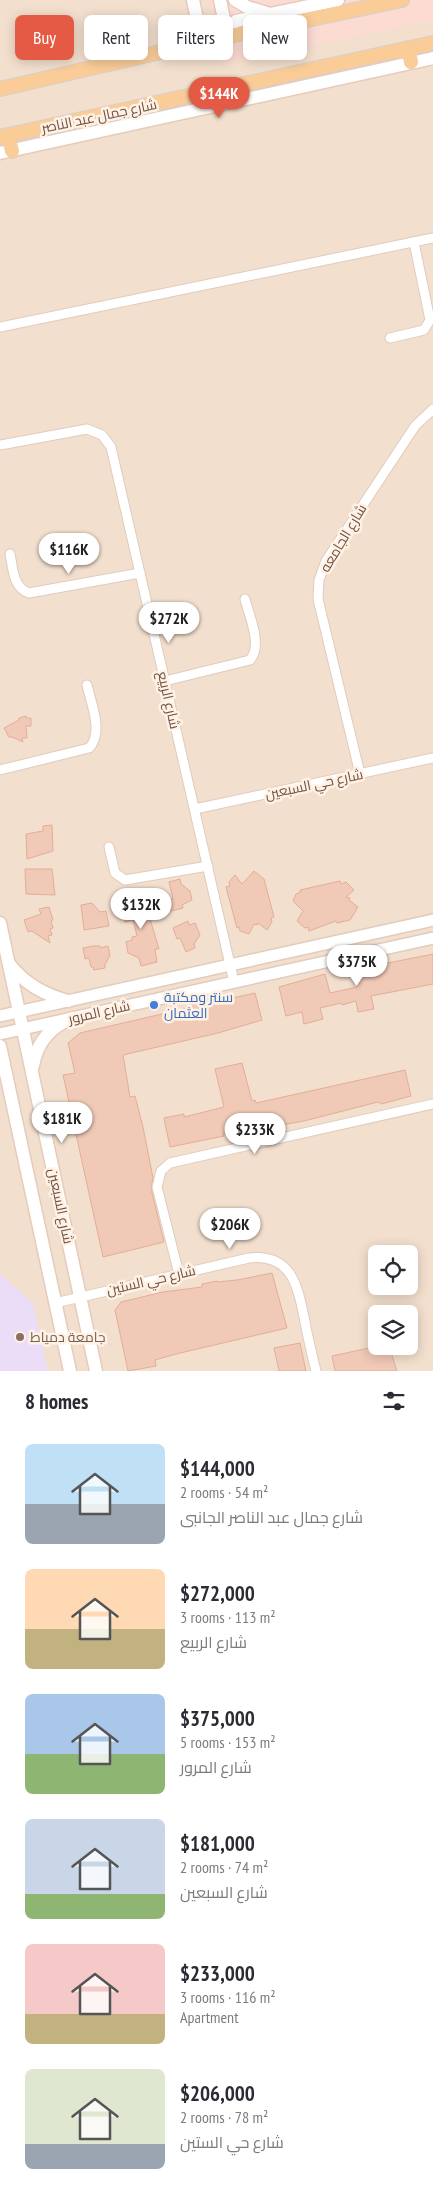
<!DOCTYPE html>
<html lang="en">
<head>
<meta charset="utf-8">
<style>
  body { margin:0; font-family:"PT Sans Narrow",Cairo,sans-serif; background:#f2f2f3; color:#2b2b33; height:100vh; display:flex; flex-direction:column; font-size:19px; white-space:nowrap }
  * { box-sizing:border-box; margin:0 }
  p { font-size:16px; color:#7c7c81 }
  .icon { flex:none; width:28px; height:28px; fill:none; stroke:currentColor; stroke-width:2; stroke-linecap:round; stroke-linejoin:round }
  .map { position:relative; height:1371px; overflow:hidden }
  .panel { display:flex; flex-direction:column; background:#fff; flex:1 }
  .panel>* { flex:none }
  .guide { position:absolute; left:15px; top:15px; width:404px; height:45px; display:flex; gap:10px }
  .fabs { position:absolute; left:368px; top:1245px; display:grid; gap:10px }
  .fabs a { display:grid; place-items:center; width:50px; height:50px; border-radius:8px; background:#fff; box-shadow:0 2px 12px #0003; font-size:25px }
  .price { position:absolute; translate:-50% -42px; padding:0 11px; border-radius:18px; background:#fff; color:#222; font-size:16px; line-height:32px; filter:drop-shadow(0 1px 2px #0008) }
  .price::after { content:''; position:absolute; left:50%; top:30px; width:15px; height:11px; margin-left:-8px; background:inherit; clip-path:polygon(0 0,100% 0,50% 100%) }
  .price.on { background:#e55a44; color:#fff }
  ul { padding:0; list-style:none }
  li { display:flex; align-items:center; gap:15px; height:125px; padding:0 25px }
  li span { display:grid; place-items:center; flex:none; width:140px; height:100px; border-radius:8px; color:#555 }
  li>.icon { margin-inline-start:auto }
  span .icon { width:60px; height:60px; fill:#fffc; stroke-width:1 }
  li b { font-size:21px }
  h2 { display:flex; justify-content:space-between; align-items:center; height:60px; padding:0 25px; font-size:21px }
  .chip { padding:0 18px; border-radius:8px; background:#fff; box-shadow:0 2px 12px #0003; font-size:18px; line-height:45px }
  .chip.on { background:#e55a44; color:#fff }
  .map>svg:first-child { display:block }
  .residential { fill:#f3dfcd; fill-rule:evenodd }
  .commercial { fill:#fcdbd2 }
  .education { fill:#ebdcf7 }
  .building { fill:#f0c9b7; stroke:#e3ae97 }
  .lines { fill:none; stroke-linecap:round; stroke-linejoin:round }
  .minor-casing { stroke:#e1cbbe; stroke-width:11 }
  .tertiary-casing { stroke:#e1cbbe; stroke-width:14 }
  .secondary-casing { stroke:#e6cbbb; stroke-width:15 }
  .primary-casing { stroke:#d7cfcb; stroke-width:16 }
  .minor { stroke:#fff; stroke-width:9 }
  .tertiary { stroke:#fff; stroke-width:11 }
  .secondary { stroke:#fff; stroke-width:12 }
  .primary { stroke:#facc97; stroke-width:14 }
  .shop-dot { fill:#3f7fe0; stroke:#fff2e4; stroke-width:2 }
  .education-dot { fill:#8d6e63; stroke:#fff2e4; stroke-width:2 }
  .labels { text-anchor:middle; stroke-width:5; stroke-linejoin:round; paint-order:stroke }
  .street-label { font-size:14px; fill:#715247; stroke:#fff2e4 }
  .shop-label { font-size:14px; fill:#366cbe; stroke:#fff2e4; text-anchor:start }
  .education-label { font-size:14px; fill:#785e54; stroke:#fff2e4; text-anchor:start }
</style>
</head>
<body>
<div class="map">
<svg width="433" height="1371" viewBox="0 0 433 1371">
  <rect width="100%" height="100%" fill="#fceedf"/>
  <path class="residential" d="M0,0H433V1371H0ZM376,1254H409V1286H376ZM376,1314H409V1346H376Z"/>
  <polygon class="commercial" points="208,0 433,0 433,20 222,65"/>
  <polygon class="education" points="0,1274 33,1303 48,1371 0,1371"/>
  <g class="building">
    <polygon points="26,716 26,718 31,718 31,726 26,726 27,738 22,738 23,742 12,737 9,737 4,728 19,720 19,718"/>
    <polygon points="52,825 53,851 27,859 26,834 43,831 43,826"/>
    <polygon points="25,869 52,869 55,895 26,894"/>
    <polygon points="254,871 264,879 274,917 271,918 272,922 267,930 258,923 257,925 254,924 249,934 240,931 239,927 237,928 226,887 230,886 229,882 235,875 242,884"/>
    <polygon points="180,879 181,884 190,891 192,900 182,905 183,908 171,911 168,900 173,899 169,882"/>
    <polygon points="340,881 341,884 346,882 354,890 346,897 350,898 349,900 358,907 350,920 337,923 336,921 309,931 308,927 305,928 297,921 303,911 293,901 296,894 301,892 300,890"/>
    <polygon points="140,890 144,906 149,905 151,919 150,919 159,949 155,949 157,962 141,966 139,958 128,953 126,942 132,940 132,937 137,936 133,920 125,922 121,907 130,900 129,893"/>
    <polygon points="92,903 100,912 106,911 109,926 84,930 81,905"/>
    <polygon points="49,907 53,920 51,921 53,928 50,929 52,935 48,936 50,943 32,931 28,932 24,920 41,914 39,909"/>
    <polygon points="188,921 189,925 195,923 200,935 194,944 195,948 186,952 180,938 177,939 173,928"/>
    <polygon points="93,946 100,946 101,948 108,946 110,956 105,964 105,968 94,970 93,967 91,967 89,958 85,959 83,948"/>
    <polygon points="433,954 433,984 371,996 374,1009 358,1012 356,1001 342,1005 341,1003 320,1008 323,1019 304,1024 302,1012 286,1016 279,987 325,974 330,993 357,987 353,970"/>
    <polygon points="255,993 262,1020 218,1033 123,1055 130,1097 135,1096 143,1127 153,1178 151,1189 164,1242 103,1257 63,1075 75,1073 68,1043 80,1033 188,1008 187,1005 209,999 210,1003"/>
    <polygon points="242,1063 252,1101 255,1100 256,1103 405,1070 411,1096 381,1104 378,1102 304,1121 248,1131 248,1129 223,1134 224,1136 170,1147 164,1118 184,1114 184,1117 224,1107 215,1069"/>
    <polygon points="272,1273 287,1328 176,1354 155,1360 156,1366 128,1371 115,1310 121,1302 163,1292 202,1287 202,1284 217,1281 217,1282 237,1280"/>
    <polygon points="300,1343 306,1371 279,1371 274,1348"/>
    <polygon points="378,1346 389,1346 397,1371 335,1371 332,1356"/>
  </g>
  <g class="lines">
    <g class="minor-casing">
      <g id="minor">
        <polyline points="0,327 433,238"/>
        <polyline points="390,338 424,330 430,320 414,242"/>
        <polyline points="0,445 87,429 102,435 111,447 234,982"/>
        <path d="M10,554C13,568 13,588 29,593L140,573"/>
        <path d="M165,681L250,660C263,645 249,616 245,599"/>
        <path d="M0,770L89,748C104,733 91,703 87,685"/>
        <polyline points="360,774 318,599 319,580 326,561 415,426 433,409"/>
        <polyline points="195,809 433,758"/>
        <polyline points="109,847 115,873 125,880 208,866"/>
        <polyline points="179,1274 157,1187 161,1171 170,1163 433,1104"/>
        <path d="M55,1303L249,1258C293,1253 298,1288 305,1322C308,1338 312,1355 316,1371"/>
      </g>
    </g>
    <g class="tertiary-casing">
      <g id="tertiary">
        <polyline points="0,1016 433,920"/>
        <polyline points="0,1034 433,938"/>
      </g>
    </g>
    <g class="secondary-casing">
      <g id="secondary">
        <polyline points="193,0 202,43"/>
        <polyline points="220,0 227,34"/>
        <polyline points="235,0 247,7 267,13"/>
        <polyline points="230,36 229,27 236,21 338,0"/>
        <polyline points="0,153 433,58"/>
        <polyline points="0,923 96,1371"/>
        <path d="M10,965C25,984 45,995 68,1001"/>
        <polyline points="0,1046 70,1371"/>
        <path d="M33,1066C37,1042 51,1026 73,1018"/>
      </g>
    </g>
    <g class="primary-casing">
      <g id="primary">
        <polyline points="408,48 411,62"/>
        <polyline points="0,89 230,36 402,0"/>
        <polyline points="8,136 12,151"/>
        <polyline points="0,137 433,43"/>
      </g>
    </g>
    <use href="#minor" class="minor"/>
    <use href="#tertiary" class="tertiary"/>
    <use href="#secondary" class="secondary"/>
    <use href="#primary" class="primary"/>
  </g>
  <circle class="shop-dot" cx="154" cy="1005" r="5"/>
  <circle class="education-dot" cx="20" cy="1337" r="5"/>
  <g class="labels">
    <g class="street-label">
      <text transform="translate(99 116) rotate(-12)" y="5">شارع جمال عبد الناصر</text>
      <text transform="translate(343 538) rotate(-59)" y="5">شارع الجامعه</text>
      <text transform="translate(169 700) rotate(77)" y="5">شارع الربيع</text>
      <text transform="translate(314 784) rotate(-12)" y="5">شارع حي السبعين</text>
      <text transform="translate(99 1012) rotate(-13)" y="5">شارع المرور</text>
      <text transform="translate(61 1206) rotate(78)" y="5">شارع السبعين</text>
      <text transform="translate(151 1280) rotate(-13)" y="5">شارع حي الستين</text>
    </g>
    <g class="shop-label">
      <text x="164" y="1002">سنتر ومكتبة<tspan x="164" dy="16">العثمان</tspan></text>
    </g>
    <g class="education-label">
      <text x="30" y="1342">جامعة دمياط</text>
    </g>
  </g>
</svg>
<div class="fabs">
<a><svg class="icon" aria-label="locate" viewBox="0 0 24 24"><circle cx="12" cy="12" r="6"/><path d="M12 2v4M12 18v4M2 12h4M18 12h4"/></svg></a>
<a><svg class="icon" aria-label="layers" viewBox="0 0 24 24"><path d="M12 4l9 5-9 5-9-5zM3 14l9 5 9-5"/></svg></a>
</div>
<b class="price on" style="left:219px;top:119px">$144K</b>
<b class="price" style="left:69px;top:575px">$116K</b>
<b class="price" style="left:169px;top:644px">$272K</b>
<b class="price" style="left:141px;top:930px">$132K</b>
<b class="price" style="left:357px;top:987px">$375K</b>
<b class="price" style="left:62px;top:1144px">$181K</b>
<b class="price" style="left:255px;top:1155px">$233K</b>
<b class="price" style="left:230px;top:1250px">$206K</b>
<div class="guide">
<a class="chip on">Buy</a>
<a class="chip">Rent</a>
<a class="chip">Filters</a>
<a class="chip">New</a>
</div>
</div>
<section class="panel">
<h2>8 homes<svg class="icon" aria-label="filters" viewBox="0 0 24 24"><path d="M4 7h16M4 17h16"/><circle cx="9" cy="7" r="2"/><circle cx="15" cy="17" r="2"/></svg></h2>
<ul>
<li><span style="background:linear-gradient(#bfe0f5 60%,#9aa5b1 0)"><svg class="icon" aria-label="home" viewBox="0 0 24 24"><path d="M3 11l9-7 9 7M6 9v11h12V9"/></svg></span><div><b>$144,000</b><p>2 rooms · 54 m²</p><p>شارع جمال عبد الناصر الجانبى</p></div></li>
<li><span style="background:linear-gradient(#ffd9b3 60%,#c2b280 0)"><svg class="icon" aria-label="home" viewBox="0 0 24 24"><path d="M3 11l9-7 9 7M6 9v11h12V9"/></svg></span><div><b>$272,000</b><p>3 rooms · 113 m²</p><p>شارع الربيع</p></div></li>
<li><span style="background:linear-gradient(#a9c7e8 60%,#8fb573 0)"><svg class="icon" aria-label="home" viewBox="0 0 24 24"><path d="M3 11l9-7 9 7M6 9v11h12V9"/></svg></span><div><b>$375,000</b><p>5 rooms · 153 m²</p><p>شارع المرور</p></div></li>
<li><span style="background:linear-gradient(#c9d6e8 75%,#8fb573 0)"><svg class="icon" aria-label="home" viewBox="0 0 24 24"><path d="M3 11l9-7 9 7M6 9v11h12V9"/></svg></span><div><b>$181,000</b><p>2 rooms · 74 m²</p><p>شارع السبعين</p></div></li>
<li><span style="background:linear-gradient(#f6c9c9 70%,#c2b280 0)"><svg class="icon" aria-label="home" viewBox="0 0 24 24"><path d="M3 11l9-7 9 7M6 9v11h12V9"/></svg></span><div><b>$233,000</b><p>3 rooms · 116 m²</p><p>Apartment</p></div></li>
<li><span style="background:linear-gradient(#dfe7d0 75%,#9aa5b1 0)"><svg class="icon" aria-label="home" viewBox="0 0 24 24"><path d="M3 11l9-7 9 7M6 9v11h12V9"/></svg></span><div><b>$206,000</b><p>2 rooms · 78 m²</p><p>شارع حي الستين</p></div></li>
</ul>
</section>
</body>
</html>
